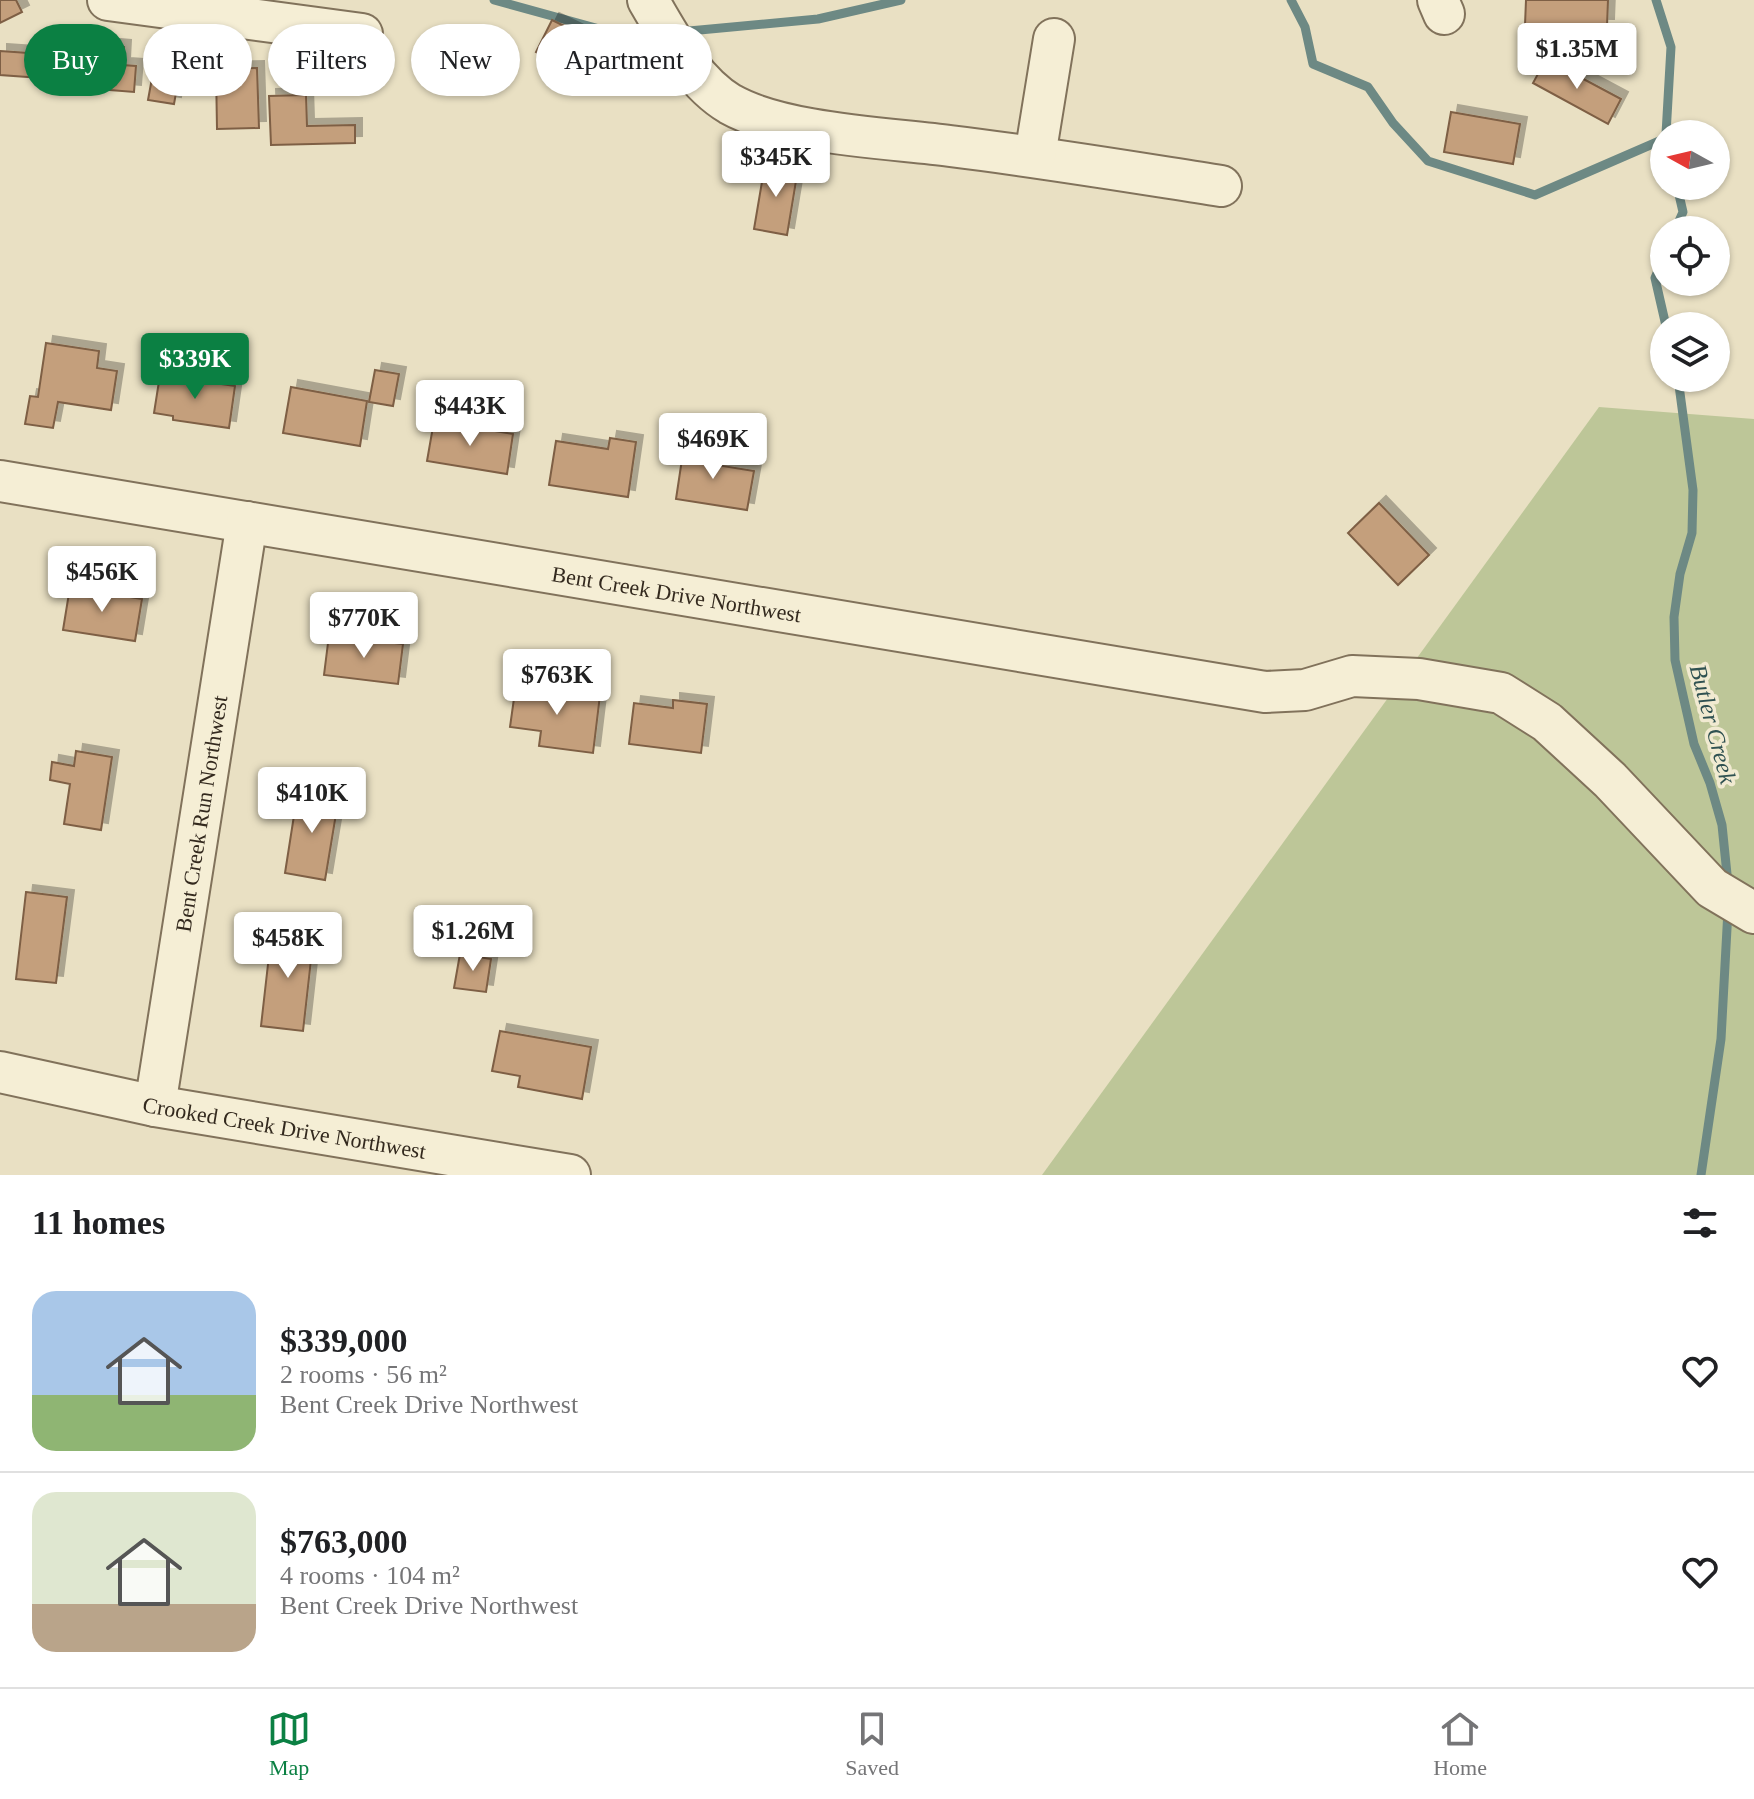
<!DOCTYPE html>
<html lang="en">
<head>
<meta charset="utf-8">
<style>
  body { margin:0; font-family:Georgia,serif; background:#f2f2f2; color:#202124; height:100vh; display:flex; flex-direction:column; font-size:30px; white-space:nowrap }
  * { box-sizing:border-box; margin:0 }
  p { font-size:26px; color:#757577 }
  .icon { flex:none; width:44px; height:44px; fill:none; stroke:currentColor; stroke-width:2; stroke-linecap:round; stroke-linejoin:round }
  .map { position:relative; height:1175px; overflow:hidden }
  .drawer { display:flex; flex-direction:column; background:#fff; flex:1 }
  .drawer>* { flex:none }
  .banner { position:absolute; left:24px; top:24px; width:800px; height:72px; display:flex; gap:16px }
  .needle { width:52px; rotate:278deg }
  .buttons { position:absolute; left:1650px; top:120px; display:grid; gap:16px }
  .buttons a { display:grid; place-items:center; width:80px; height:80px; border-radius:50%; background:#fff; box-shadow:0 2px 6px #0004; font-size:40px }
  .price { position:absolute; translate:-50% -68px; padding:0 18px; border-radius:8px; background:#fff; color:#222; font-size:26px; line-height:52px; filter:drop-shadow(0 2px 4px #0008) }
  .price::after { content:''; position:absolute; left:50%; top:48px; width:24px; height:18px; margin-left:-12px; background:inherit; clip-path:polygon(0 0,100% 0,50% 100%) }
  .price.selected { background:#0b8043; color:#fff }
  ul { padding:0; list-style:none }
  li { display:flex; align-items:center; gap:24px; height:200px; padding:0 32px }
  li+li { border-top:2px solid #e0e0e0 }
  li span { display:grid; place-items:center; flex:none; width:224px; height:160px; border-radius:24px; color:#555 }
  li>.icon { margin-inline-start:auto }
  span .icon { width:96px; height:96px; fill:#fffc; stroke-width:1 }
  li b { font-size:34px }
  h2 { display:flex; justify-content:space-between; align-items:center; height:96px; padding:0 32px; font-size:34px }
  .pill { padding:0 28px; border-radius:36px; background:#fff; box-shadow:0 2px 6px #0004; font-size:28px; line-height:72px }
  .pill.selected { background:#0b8043; color:#fff }
  .menu { display:flex; justify-content:space-around; align-items:center; height:112px; border-top:2px solid #e0e0e0; background:#fff; font-size:22px; color:#757577 }
  .menu a { display:grid; justify-items:center; gap:4px }
  .menu .selected { color:#0b8043 }
  .map>svg:first-child { display:block }
  .green { fill:#bdc698 }
  .lines { fill:none; stroke-linecap:round; stroke-linejoin:round }
  .stream { stroke:#6d8984; stroke-width:9 }
  .building { fill:#c49f7c; stroke:#7e5f44; stroke-width:2; filter:url(#shadow) }
  .minor-casing { stroke:#81725b; stroke-width:44 }
  .minor { stroke:#f5eed5; stroke-width:40 }
  .labels { text-anchor:middle; stroke-width:7; stroke-linejoin:round; paint-order:stroke }
  .street-label { font-size:22px; fill:#33291e; stroke:#f1ead1 }
  .water-label { font-size:24px; font-style:italic; fill:#2f5151; stroke:#f1ead1 }
</style>
</head>
<body>
<div class="map">
<svg width="1754" height="1175" viewBox="0 0 1754 1175">
  <defs>
    <filter id="shadow"><feDropShadow dx="7" dy="-7" stdDeviation="0" flood-color="#0004"/></filter>
  </defs>
  <rect width="100%" height="100%" fill="#e9e0c3"/>
  <polygon class="green" points="1599,407 1754,419 1754,1175 1042,1175"/>
  <g class="lines">
    <g class="stream">
      <polyline points="494,0 603,30 646,33"/>
      <polyline points="1291,0 1305,27 1313,64 1368,87 1393,123 1428,161 1535,195 1664,139"/>
      <polyline points="1656,0 1671,47 1666,134"/>
      <polyline points="689,31 818,19 901,0"/>
      <polyline points="1675,230 1683,212 1677,186"/>
      <polyline points="1664,256 1655,278 1666,326"/>
      <polyline points="1678,378 1693,490 1692,533 1680,574 1674,617 1675,660 1694,744 1710,783 1722,825 1728,884"/>
      <polyline points="1701,1175 1721,1039 1728,910"/>
    </g>
  </g>
  <g class="building">
    <polygon points="0,0 16,0 22,12 0,23"/>
    <polygon points="1526,0 1608,0 1607,26 1525,25"/>
    <polygon points="552,20 624,55 607,88 536,52"/>
    <polygon points="159,40 185,44 174,104 148,100"/>
    <polygon points="89,44 124,47 123,65 136,66 134,92 85,88"/>
    <polygon points="0,51 57,55 55,79 0,75"/>
    <polygon points="1546,59 1621,99 1608,124 1533,83"/>
    <polygon points="257,68 259,128 217,129 216,69"/>
    <polygon points="306,95 307,126 355,125 355,143 271,145 269,96"/>
    <polygon points="1451,112 1520,124 1513,164 1444,152"/>
    <polygon points="765,164 798,169 787,235 754,229"/>
    <polygon points="46,343 99,351 97,368 117,371 111,410 58,402 53,428 25,424 30,396 38,397"/>
    <polygon points="375,370 399,374 393,406 369,402"/>
    <polygon points="160,375 235,386 229,428 173,420 173,416 154,413"/>
    <polygon points="291,387 367,401 360,446 283,433"/>
    <polygon points="434,421 513,434 507,474 427,461"/>
    <polygon points="610,438 636,442 628,497 549,485 556,441 608,449"/>
    <polygon points="684,446 712,450 710,464 754,471 747,510 676,499"/>
    <polygon points="1379,503 1429,555 1398,585 1348,533"/>
    <polygon points="70,587 142,599 135,641 63,630"/>
    <polygon points="329,635 403,644 398,684 324,675"/>
    <polygon points="516,684 600,695 593,753 539,746 541,731 510,727"/>
    <polygon points="673,700 707,704 701,753 629,744 634,703 673,708"/>
    <polygon points="76,751 112,757 101,830 64,824 70,784 50,780 52,762 74,766"/>
    <polygon points="298,790 339,796 325,880 285,873"/>
    <polygon points="26,892 67,897 56,983 16,979"/>
    <polygon points="272,929 314,933 303,1031 261,1026"/>
    <polygon points="460,954 491,959 486,992 454,988"/>
    <polygon points="500,1031 591,1047 582,1099 518,1087 520,1076 492,1071"/>
  </g>
  <g class="lines">
    <g class="minor-casing">
      <g id="minor">
        <polyline points="108,0 362,34"/>
        <path d="M648,0C670,37 692,81 730,104C783,134 888,138 950,146C1041,157 1131,172 1221,186"/>
        <polyline points="1438,0 1444,14"/>
        <polyline points="1035,156 1054,39"/>
        <path id="s1" d="M0,481L1265,692L1305,690L1352,676L1419,679L1501,693L1547,722L1610,780L1712,888L1754,913"/>
        <path id="s2" d="M0,1072L155,1106L570,1175"/>
        <path id="s3" d="M155,1106L247,522"/>
      </g>
    </g>
    <use href="#minor" class="minor"/>
  </g>
  <g class="labels">
    <g class="street-label">
      <text dy="8" stroke="none"><textPath href="#s1" startOffset="686">Bent Creek Drive Northwest</textPath></text>
      <text dy="8" stroke="none"><textPath href="#s3" startOffset="296">Bent Creek Run Northwest</textPath></text>
      <text dy="8" stroke="none"><textPath href="#s2" startOffset="290">Crooked Creek Drive Northwest</textPath></text>
    </g>
    <g class="water-label">
      <text transform="translate(1713 724) rotate(75)" y="8">Butler Creek</text>
    </g>
  </g>
</svg>
<div class="buttons">
<a><svg class="needle" viewBox="-14 -14 28 28"><path d="M0-13l5 13h-10z" fill="#e53935"/><path d="M0 13l5-13h-10z" fill="#757577"/></svg></a>
<a><svg class="icon" aria-label="locate" viewBox="0 0 24 24"><circle cx="12" cy="12" r="6"/><path d="M12 2v4M12 18v4M2 12h4M18 12h4"/></svg></a>
<a><svg class="icon" aria-label="layers" viewBox="0 0 24 24"><path d="M12 4l9 5-9 5-9-5zM3 14l9 5 9-5"/></svg></a>
</div>
<b class="price" style="left:1577px;top:91px">$1.35M</b>
<b class="price" style="left:776px;top:199px">$345K</b>
<b class="price selected" style="left:195px;top:401px">$339K</b>
<b class="price" style="left:470px;top:448px">$443K</b>
<b class="price" style="left:713px;top:481px">$469K</b>
<b class="price" style="left:102px;top:614px">$456K</b>
<b class="price" style="left:364px;top:660px">$770K</b>
<b class="price" style="left:557px;top:717px">$763K</b>
<b class="price" style="left:312px;top:835px">$410K</b>
<b class="price" style="left:473px;top:973px">$1.26M</b>
<b class="price" style="left:288px;top:980px">$458K</b>
<div class="banner">
<a class="pill selected">Buy</a>
<a class="pill">Rent</a>
<a class="pill">Filters</a>
<a class="pill">New</a>
<a class="pill">Apartment</a>
</div>
</div>
<section class="drawer">
<h2>11 homes<svg class="icon" aria-label="filters" viewBox="0 0 24 24"><path d="M4 7h16M4 17h16"/><circle cx="9" cy="7" r="2"/><circle cx="15" cy="17" r="2"/></svg></h2>
<ul>
<li><span style="background:linear-gradient(#a9c7e8 65%,#8fb573 0)"><svg class="icon" aria-label="home" viewBox="0 0 24 24"><path d="M3 11l9-7 9 7M6 9v11h12V9"/></svg></span><div><b>$339,000</b><p>2 rooms · 56 m²</p><p>Bent Creek Drive Northwest</p></div><svg class="icon" aria-label="heart" viewBox="0 0 24 24"><path d="M12 20l-8-8c-3-5 5-10 8-4 3-6 11-1 8 4z"/></svg></li>
<li><span style="background:linear-gradient(#dfe7d0 70%,#b9a48a 0)"><svg class="icon" aria-label="home" viewBox="0 0 24 24"><path d="M3 11l9-7 9 7M6 9v11h12V9"/></svg></span><div><b>$763,000</b><p>4 rooms · 104 m²</p><p>Bent Creek Drive Northwest</p></div><svg class="icon" aria-label="heart" viewBox="0 0 24 24"><path d="M12 20l-8-8c-3-5 5-10 8-4 3-6 11-1 8 4z"/></svg></li>
</ul>
</section>
<nav class="menu">
<a class="selected"><svg class="icon" aria-label="map" viewBox="0 0 24 24"><path d="M3 6l6-2 6 2 6-2v14l-6 2-6-2-6 2zM9 4v14M15 6v14"/></svg>Map</a>
<a><svg class="icon" aria-label="saved" viewBox="0 0 24 24"><path d="M7 4h10v16l-5-4-5 4z"/></svg>Saved</a>
<a><svg class="icon" aria-label="home" viewBox="0 0 24 24"><path d="M3 11l9-7 9 7M6 9v11h12V9"/></svg>Home</a>
</nav>
</body>
</html>
